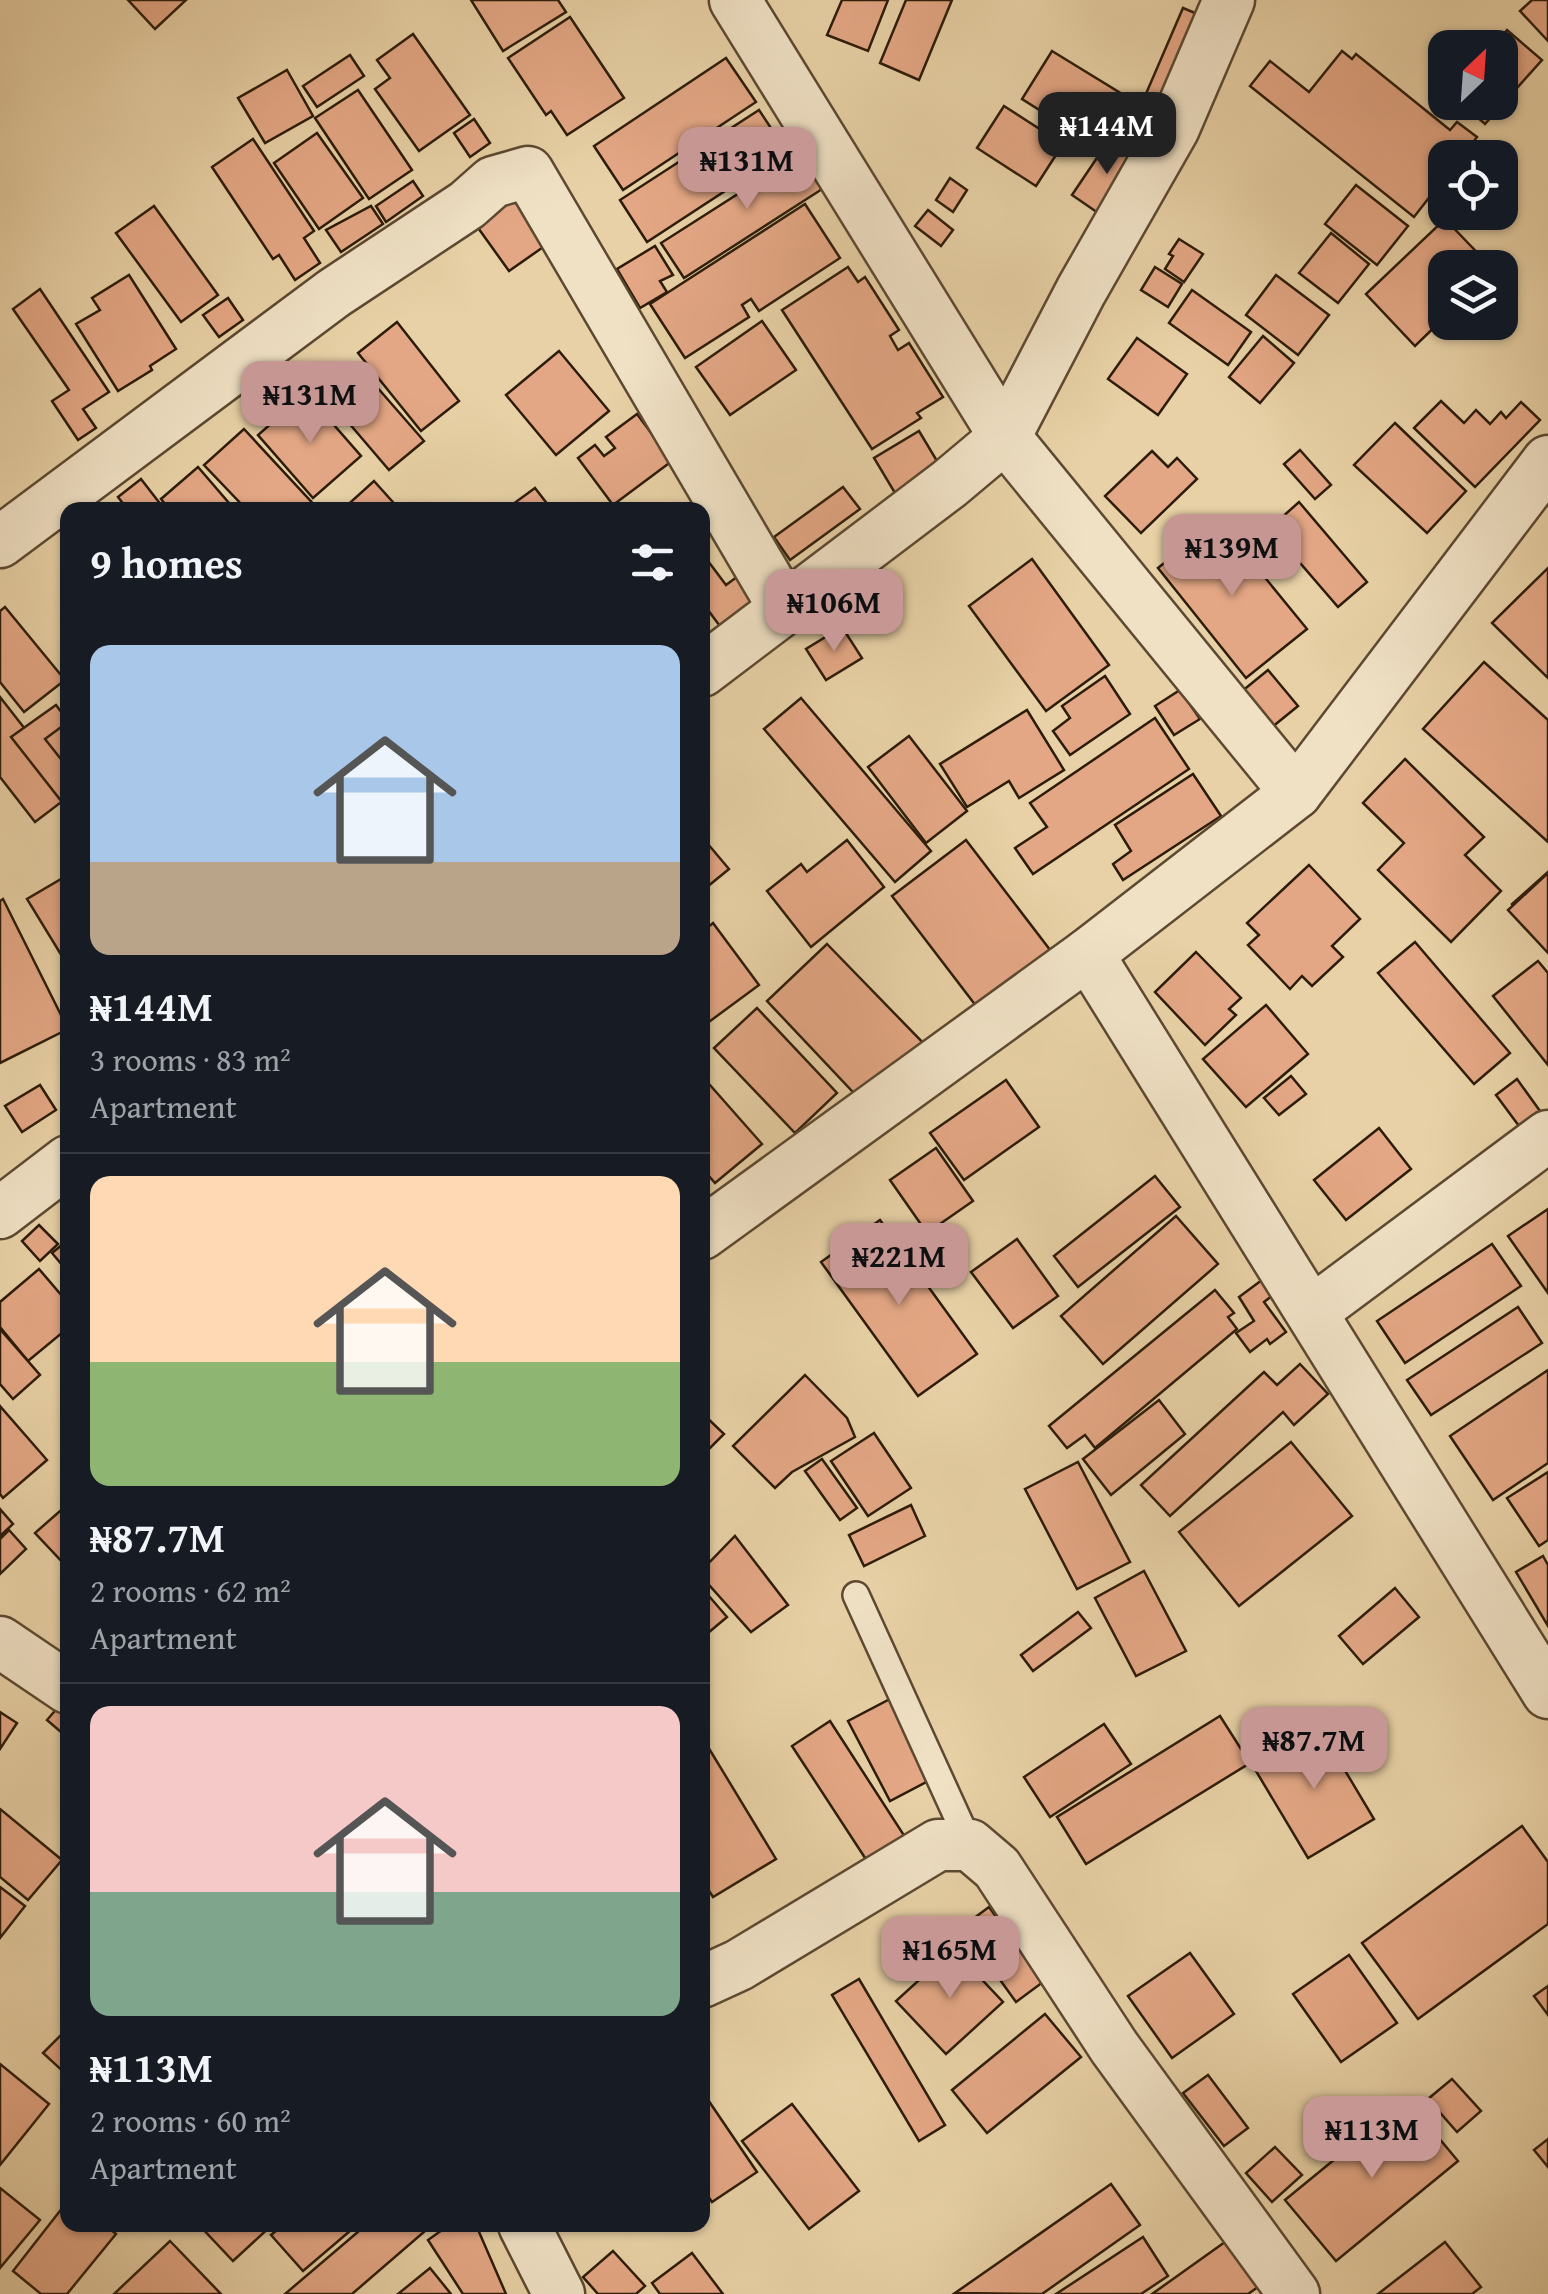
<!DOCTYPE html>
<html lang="en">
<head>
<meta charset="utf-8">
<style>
  body { margin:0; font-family:"Gentium Book Plus",serif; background:#20242c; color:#f1f3f6; height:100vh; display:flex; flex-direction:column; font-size:38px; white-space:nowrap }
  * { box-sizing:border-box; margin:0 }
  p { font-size:32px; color:#9ea1a6 }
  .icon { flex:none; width:55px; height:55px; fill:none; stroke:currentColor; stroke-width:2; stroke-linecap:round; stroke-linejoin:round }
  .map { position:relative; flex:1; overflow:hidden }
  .drawer { position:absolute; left:60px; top:502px; width:650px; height:1730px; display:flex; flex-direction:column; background:#171b24; border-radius:20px; box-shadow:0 2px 8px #0004 }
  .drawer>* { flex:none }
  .needle { width:65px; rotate:25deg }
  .controls { position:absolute; left:1428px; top:30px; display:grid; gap:20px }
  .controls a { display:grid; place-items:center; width:90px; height:90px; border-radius:20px; background:#171b24; box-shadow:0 2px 8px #0004; font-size:50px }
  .price { position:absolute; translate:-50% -85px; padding:0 22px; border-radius:20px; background:#c59692; color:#111; font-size:32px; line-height:65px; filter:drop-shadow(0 2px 5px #0008) }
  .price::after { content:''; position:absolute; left:50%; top:60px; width:30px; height:22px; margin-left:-15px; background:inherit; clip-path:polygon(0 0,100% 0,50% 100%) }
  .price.selected { background:#222; color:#fff }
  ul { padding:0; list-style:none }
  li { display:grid; align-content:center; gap:20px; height:530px; padding:0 30px }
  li+li { border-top:2px solid #363941 }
  li span { display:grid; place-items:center; height:310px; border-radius:20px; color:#555 }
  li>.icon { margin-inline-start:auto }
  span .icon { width:180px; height:180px; fill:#fffc; stroke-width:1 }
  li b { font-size:42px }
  h2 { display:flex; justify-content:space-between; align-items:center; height:120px; padding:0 30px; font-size:42px }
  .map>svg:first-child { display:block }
  .building { fill:#e4a785; stroke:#2d1c0a; stroke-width:2.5 }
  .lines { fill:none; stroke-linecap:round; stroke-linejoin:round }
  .lane-casing { stroke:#5c4931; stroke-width:30 }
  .street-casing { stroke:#5c4931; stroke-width:55 }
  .lane { stroke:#f0e1c5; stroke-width:25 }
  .street { stroke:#f0e1c5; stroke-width:50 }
</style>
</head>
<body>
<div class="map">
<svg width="1548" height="2294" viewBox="0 0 1548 2294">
  <rect width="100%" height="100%" fill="#e8d1a6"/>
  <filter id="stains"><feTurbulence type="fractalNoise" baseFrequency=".002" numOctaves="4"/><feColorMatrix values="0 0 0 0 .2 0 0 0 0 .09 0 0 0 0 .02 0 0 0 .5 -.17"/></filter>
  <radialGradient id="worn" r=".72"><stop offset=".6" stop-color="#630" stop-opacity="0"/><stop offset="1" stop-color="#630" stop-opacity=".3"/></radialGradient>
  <g class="building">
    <polygon points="128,0 186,0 155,29"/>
    <polygon points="471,0 558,0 566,12 503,51"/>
    <polygon points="842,0 888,0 868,51 827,35"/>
    <polygon points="906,0 952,0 919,80 880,63"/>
    <polygon points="1532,0 1548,0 1548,41 1520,11"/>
    <polygon points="1183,8 1207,18 1166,113 1142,103"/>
    <polygon points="570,17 624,98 567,135 551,111 546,115 508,58"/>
    <polygon points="1507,30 1542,60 1485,124 1460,102 1500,102 1500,48 1492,48"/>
    <polygon points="413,34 470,115 419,151 375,89 390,78 377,60"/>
    <polygon points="1052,51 1122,94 1092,143 1022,99"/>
    <polygon points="1342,51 1352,59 1356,54 1450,130 1457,122 1477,137 1461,158 1445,158 1445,177 1414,217 1250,86 1270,61 1309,92"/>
    <polygon points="350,55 364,76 317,107 303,86"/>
    <polygon points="726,58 756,102 623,190 594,146"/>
    <polygon points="287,70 313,116 265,143 238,98"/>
    <polygon points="358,90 412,170 369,199 315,118"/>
    <polygon points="1004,106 1063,144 1036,186 977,148"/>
    <polygon points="759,110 786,151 647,242 620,200"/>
    <polygon points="474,119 490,143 470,157 454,133"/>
    <polygon points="317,133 363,198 319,229 274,163"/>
    <polygon points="1111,137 1143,159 1104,217 1072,195"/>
    <polygon points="253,139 314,231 304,238 320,263 295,280 279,255 273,259 212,167"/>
    <polygon points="803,143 830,184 684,278 661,243 780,167 776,160"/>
    <polygon points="950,178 967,190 953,212 936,200"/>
    <polygon points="413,181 423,196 386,222 376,206"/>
    <polygon points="1356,185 1408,226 1377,265 1325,224"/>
    <polygon points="516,197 549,243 509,271 476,225"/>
    <polygon points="805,204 840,258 759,311 751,299 742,305 749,317 685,358 650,304"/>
    <polygon points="154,206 218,295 181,322 116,233"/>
    <polygon points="371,206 383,224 341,252 326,230"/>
    <polygon points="928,210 953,230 941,246 915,226"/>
    <polygon points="1445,219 1492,268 1445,268 1445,317 1415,346 1366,294"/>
    <polygon points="1331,233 1369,264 1338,303 1299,273"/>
    <polygon points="1179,239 1203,254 1184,282 1165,269 1173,256 1169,254"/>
    <polygon points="655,246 673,275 660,281 667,292 640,308 617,269"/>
    <polygon points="848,267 858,282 865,277 899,330 890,336 898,350 909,343 943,397 917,413 921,418 872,449 782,310"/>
    <polygon points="1155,267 1182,284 1168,307 1141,290"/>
    <polygon points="129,275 176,349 150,366 152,370 118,391 76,324 100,310 92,298"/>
    <polygon points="1276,275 1329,315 1298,355 1246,315"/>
    <polygon points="40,289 109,392 83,409 96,428 78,440 52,401 69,390 13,309"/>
    <polygon points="1192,290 1251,332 1228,365 1169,323"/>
    <polygon points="228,298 243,320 219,337 203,315"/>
    <polygon points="762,321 796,370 730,415 696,367"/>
    <polygon points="397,322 459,401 421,431 358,353"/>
    <polygon points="1263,336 1294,363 1260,403 1229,377"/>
    <polygon points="1137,338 1187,374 1158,415 1108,379"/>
    <polygon points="559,351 609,411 556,455 506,395"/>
    <polygon points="376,386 424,441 389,470 342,415"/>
    <polygon points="306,393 361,456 313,498 258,435"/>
    <polygon points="1441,401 1464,423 1476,410 1490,424 1501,412 1506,418 1521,402 1540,420 1475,487 1414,428"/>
    <polygon points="637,414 672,461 613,505 578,458 595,445 604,456 615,448 606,437"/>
    <polygon points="1395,423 1466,491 1427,533 1354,465"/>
    <polygon points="244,429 319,510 247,510 204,465"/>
    <polygon points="919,431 946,476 901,503 874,458"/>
    <polygon points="1300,450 1331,485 1315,499 1284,464"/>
    <polygon points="1152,451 1168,467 1177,458 1197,479 1141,533 1105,496"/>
    <polygon points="198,467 235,510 170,510 161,499"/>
    <polygon points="141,479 165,510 128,510 118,497"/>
    <polygon points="374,481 400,510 342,510"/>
    <polygon points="843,487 860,509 790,560 774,537"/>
    <polygon points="535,488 552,510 505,510"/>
    <polygon points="1299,502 1367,582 1338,607 1270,528"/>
    <polygon points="1218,520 1307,629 1246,678 1158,568"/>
    <polygon points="702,553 726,585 749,568 775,603 728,637 705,606 702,608"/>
    <polygon points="1032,559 1109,665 1046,711 969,606"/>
    <polygon points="1548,568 1548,678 1492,623"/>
    <polygon points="5,607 65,680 24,712 0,682 0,611"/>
    <polygon points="842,627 862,658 826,680 806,649"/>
    <polygon points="1484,662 1548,720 1548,842 1423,729"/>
    <polygon points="1268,670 1298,706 1271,728 1241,692"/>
    <polygon points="1105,676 1130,714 1070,755 1053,731 1070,718 1062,706"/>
    <polygon points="1180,690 1200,719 1174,735 1155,706"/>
    <polygon points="0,697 68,784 68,797 35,822 0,777"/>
    <polygon points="801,698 931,851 895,882 764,729"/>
    <polygon points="56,705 68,721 68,798 62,802 11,737"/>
    <polygon points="1027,710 1064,770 1019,798 1009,781 967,807 940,764"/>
    <polygon points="1155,718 1189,769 1033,874 1015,848 1047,827 1030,803"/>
    <polygon points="68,722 68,768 45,739"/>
    <polygon points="909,736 967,811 926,843 868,767"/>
    <polygon points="1405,759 1484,837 1465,855 1501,891 1451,942 1378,870 1404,843 1363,803"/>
    <polygon points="1193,774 1221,816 1123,880 1113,864 1131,851 1115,825"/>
    <polygon points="702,837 729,869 702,891"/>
    <polygon points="847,840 884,887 811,947 767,891 801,864 807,872"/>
    <polygon points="966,840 1057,959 983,1015 892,896"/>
    <polygon points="1309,865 1360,919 1332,946 1343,957 1312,986 1302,976 1290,989 1248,945 1259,935 1247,923"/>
    <polygon points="1548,872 1548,945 1512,904"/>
    <polygon points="1548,873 1548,953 1508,910"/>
    <polygon points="68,875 68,966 27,899"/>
    <polygon points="3,899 68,1029 0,1063 0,901"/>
    <polygon points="713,923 759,985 702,1027 702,932"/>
    <polygon points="1415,942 1510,1053 1474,1084 1378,973"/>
    <polygon points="827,944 929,1049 868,1108 767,1001"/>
    <polygon points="1196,952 1241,998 1229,1009 1236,1015 1205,1045 1155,992"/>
    <polygon points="1538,961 1548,973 1548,1065 1493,996"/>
    <polygon points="1266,1005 1308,1054 1246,1107 1203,1059"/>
    <polygon points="757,1008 837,1093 795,1133 714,1048"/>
    <polygon points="702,1076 762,1144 715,1183 702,1168"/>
    <polygon points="1291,1076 1306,1094 1279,1115 1264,1098"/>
    <polygon points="1517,1079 1540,1111 1519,1126 1496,1095"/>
    <polygon points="1006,1080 1039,1127 964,1180 930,1133"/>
    <polygon points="40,1085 56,1110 22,1132 5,1106"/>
    <polygon points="1379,1128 1411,1169 1346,1220 1314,1180"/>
    <polygon points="936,1148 973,1201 927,1233 890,1180"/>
    <polygon points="1155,1176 1180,1207 1078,1287 1054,1256"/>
    <polygon points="1548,1209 1548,1293 1508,1236"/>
    <polygon points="1176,1216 1218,1264 1103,1364 1061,1316"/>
    <polygon points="880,1220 977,1354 918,1396 821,1262"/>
    <polygon points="39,1225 58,1244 40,1261 22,1241"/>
    <polygon points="1017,1239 1058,1296 1013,1328 971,1272"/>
    <polygon points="68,1240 68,1272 52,1253"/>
    <polygon points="1492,1244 1521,1286 1405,1363 1377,1321"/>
    <polygon points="39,1269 68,1303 68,1328 28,1361 0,1327 0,1302"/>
    <polygon points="1266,1277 1277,1292 1264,1302 1286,1332 1270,1344 1267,1339 1250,1352 1236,1333 1254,1321 1239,1297"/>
    <polygon points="1215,1290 1234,1313 1228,1317 1237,1329 1095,1448 1085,1435 1067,1448 1049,1426"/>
    <polygon points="1518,1307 1542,1343 1431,1415 1407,1380"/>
    <polygon points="0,1329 40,1375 13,1399 0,1384"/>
    <polygon points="1300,1364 1328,1394 1294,1425 1283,1412 1170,1516 1141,1485 1264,1372 1277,1385"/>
    <polygon points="1548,1370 1548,1463 1493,1500 1450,1436"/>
    <polygon points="805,1375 847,1418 855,1437 792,1472 775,1488 733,1446"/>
    <polygon points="1159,1400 1185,1434 1111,1495 1083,1459"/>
    <polygon points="0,1406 47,1460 3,1498 0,1494"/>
    <polygon points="702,1413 724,1434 702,1456"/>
    <polygon points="874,1433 911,1488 868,1516 831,1461"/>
    <polygon points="1291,1442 1352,1516 1239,1606 1179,1532"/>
    <polygon points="822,1459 857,1508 840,1520 805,1471"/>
    <polygon points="1078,1462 1130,1562 1077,1589 1025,1489"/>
    <polygon points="1548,1472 1548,1540 1539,1546 1507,1498"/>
    <polygon points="68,1504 68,1568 35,1533"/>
    <polygon points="911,1505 925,1536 864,1566 849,1535"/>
    <polygon points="0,1509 13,1524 0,1536"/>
    <polygon points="9,1530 26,1549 0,1574 0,1539"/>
    <polygon points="735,1536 788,1605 751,1632 702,1577 702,1570"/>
    <polygon points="1543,1556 1548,1565 1548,1626 1516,1572"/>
    <polygon points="1144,1571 1186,1651 1136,1676 1095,1598"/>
    <polygon points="702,1588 727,1617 702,1638"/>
    <polygon points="1395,1588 1419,1617 1363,1664 1339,1636"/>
    <polygon points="1078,1612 1091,1628 1033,1671 1021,1655"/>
    <polygon points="892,1698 934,1778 890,1801 848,1721"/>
    <polygon points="60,1705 68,1711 68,1738 47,1720"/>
    <polygon points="0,1712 17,1723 0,1749"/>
    <polygon points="1220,1716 1250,1763 1086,1864 1057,1817"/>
    <polygon points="830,1721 907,1840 869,1864 792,1746"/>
    <polygon points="1104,1724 1131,1764 1050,1817 1024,1777"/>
    <polygon points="1319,1727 1374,1819 1308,1858 1253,1766"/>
    <polygon points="702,1737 776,1859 713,1897 702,1880"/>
    <polygon points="0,1809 62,1860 28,1900 0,1877"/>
    <polygon points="1522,1826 1548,1862 1548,1924 1418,2019 1362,1943"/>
    <polygon points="0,1887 25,1906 0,1938"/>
    <polygon points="989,1907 1043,1982 1016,2002 962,1927"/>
    <polygon points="953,1949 1003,2002 946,2054 896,2001"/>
    <polygon points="1190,1953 1234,2014 1172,2058 1128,1996"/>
    <polygon points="1349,1955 1397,2023 1341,2062 1293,1994"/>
    <polygon points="859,1979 945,2125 919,2141 832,1995"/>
    <polygon points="1548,1986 1548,2015 1534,1996"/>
    <polygon points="1045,2014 1081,2057 987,2133 952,2090"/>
    <polygon points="68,2028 68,2076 43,2053"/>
    <polygon points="0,2064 49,2104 0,2165"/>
    <polygon points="1208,2075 1248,2128 1224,2146 1183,2093"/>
    <polygon points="1452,2079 1481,2111 1457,2132 1428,2099"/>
    <polygon points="702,2091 757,2172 712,2202 702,2188"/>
    <polygon points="1407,2100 1458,2161 1336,2261 1285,2200"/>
    <polygon points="792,2104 859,2191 809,2229 742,2141"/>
    <polygon points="1548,2139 1548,2167 1534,2150"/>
    <polygon points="1275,2147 1302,2175 1272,2202 1246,2173"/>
    <polygon points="1111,2184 1140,2225 1042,2294 955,2293"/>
    <polygon points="0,2188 40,2220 0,2268"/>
    <polygon points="63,2207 68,2211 68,2225 105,2225 116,2234 67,2294 41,2294 13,2271"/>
    <polygon points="199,2225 272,2225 233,2261"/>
    <polygon points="283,2225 357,2225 303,2271 271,2235"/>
    <polygon points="366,2225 432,2225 352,2294 285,2294"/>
    <polygon points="449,2225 476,2225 506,2294 463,2294 428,2240"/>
    <polygon points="1143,2237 1168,2276 1141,2294 1056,2294"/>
    <polygon points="170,2241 221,2294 114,2294"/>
    <polygon points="1225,2242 1258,2287 1248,2294 1152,2294"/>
    <polygon points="1445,2242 1481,2287 1472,2294 1378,2294"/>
    <polygon points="613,2251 645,2286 636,2294 598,2294 583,2277"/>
    <polygon points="692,2253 723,2294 660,2294 652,2283"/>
    <polygon points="430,2268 451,2294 398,2294"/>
  </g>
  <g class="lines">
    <g class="lane-casing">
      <polyline id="lane" points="856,1595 970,1845"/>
    </g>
    <g class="street-casing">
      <g id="street">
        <polyline points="735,0 1005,437 1296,793"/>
        <polyline points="0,542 334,293 467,205 493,182 528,172 784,608"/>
        <polyline points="702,671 949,484 1005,437 1081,291 1174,128 1229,0"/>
        <polyline points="1088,954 1548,1693"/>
        <polyline points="0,1213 68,1161"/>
        <polyline points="702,1234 1088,954 1296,793 1548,461"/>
        <polyline points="1313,1311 1548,1136"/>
        <polyline points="0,1642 68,1688"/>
        <polyline points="702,1982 739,1965 938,1845 970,1845 997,1868 1114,2047 1294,2294"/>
        <polyline points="524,2225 559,2294"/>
      </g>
    </g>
    <use href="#lane" class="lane"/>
    <use href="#street" class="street"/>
  </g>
  <rect width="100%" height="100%" filter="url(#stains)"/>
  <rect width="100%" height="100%" fill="url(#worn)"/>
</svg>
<div class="controls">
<a><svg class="needle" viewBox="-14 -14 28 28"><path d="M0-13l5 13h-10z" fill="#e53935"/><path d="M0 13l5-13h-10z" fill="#9ea1a6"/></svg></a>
<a><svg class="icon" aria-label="locate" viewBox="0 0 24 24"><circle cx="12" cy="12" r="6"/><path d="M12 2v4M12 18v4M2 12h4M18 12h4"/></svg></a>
<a><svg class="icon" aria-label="layers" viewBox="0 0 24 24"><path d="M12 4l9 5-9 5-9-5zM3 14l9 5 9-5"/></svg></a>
</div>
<b class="price selected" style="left:1107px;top:177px">₦144M</b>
<b class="price" style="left:747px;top:212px">₦131M</b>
<b class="price" style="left:310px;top:446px">₦131M</b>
<b class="price" style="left:1232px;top:599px">₦139M</b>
<b class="price" style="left:834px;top:654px">₦106M</b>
<b class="price" style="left:899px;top:1308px">₦221M</b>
<b class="price" style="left:1314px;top:1792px">₦87.7M</b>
<b class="price" style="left:950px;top:2001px">₦165M</b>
<b class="price" style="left:1372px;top:2181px">₦113M</b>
<section class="drawer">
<h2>9 homes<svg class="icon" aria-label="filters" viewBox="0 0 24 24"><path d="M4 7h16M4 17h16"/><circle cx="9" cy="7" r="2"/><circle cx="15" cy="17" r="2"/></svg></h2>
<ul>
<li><span style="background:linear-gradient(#a9c7e8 70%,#b9a48a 0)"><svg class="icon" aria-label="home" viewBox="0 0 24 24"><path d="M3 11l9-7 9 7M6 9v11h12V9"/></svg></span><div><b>₦144M</b><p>3 rooms · 83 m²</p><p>Apartment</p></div></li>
<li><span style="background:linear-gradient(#ffd9b3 60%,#8fb573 0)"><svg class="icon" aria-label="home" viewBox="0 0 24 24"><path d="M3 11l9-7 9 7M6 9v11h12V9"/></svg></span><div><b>₦87.7M</b><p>2 rooms · 62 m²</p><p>Apartment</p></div></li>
<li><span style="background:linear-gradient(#f6c9c9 60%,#7fa58c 0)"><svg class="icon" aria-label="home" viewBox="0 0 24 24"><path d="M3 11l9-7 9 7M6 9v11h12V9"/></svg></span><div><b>₦113M</b><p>2 rooms · 60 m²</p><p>Apartment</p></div></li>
</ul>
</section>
</div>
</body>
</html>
